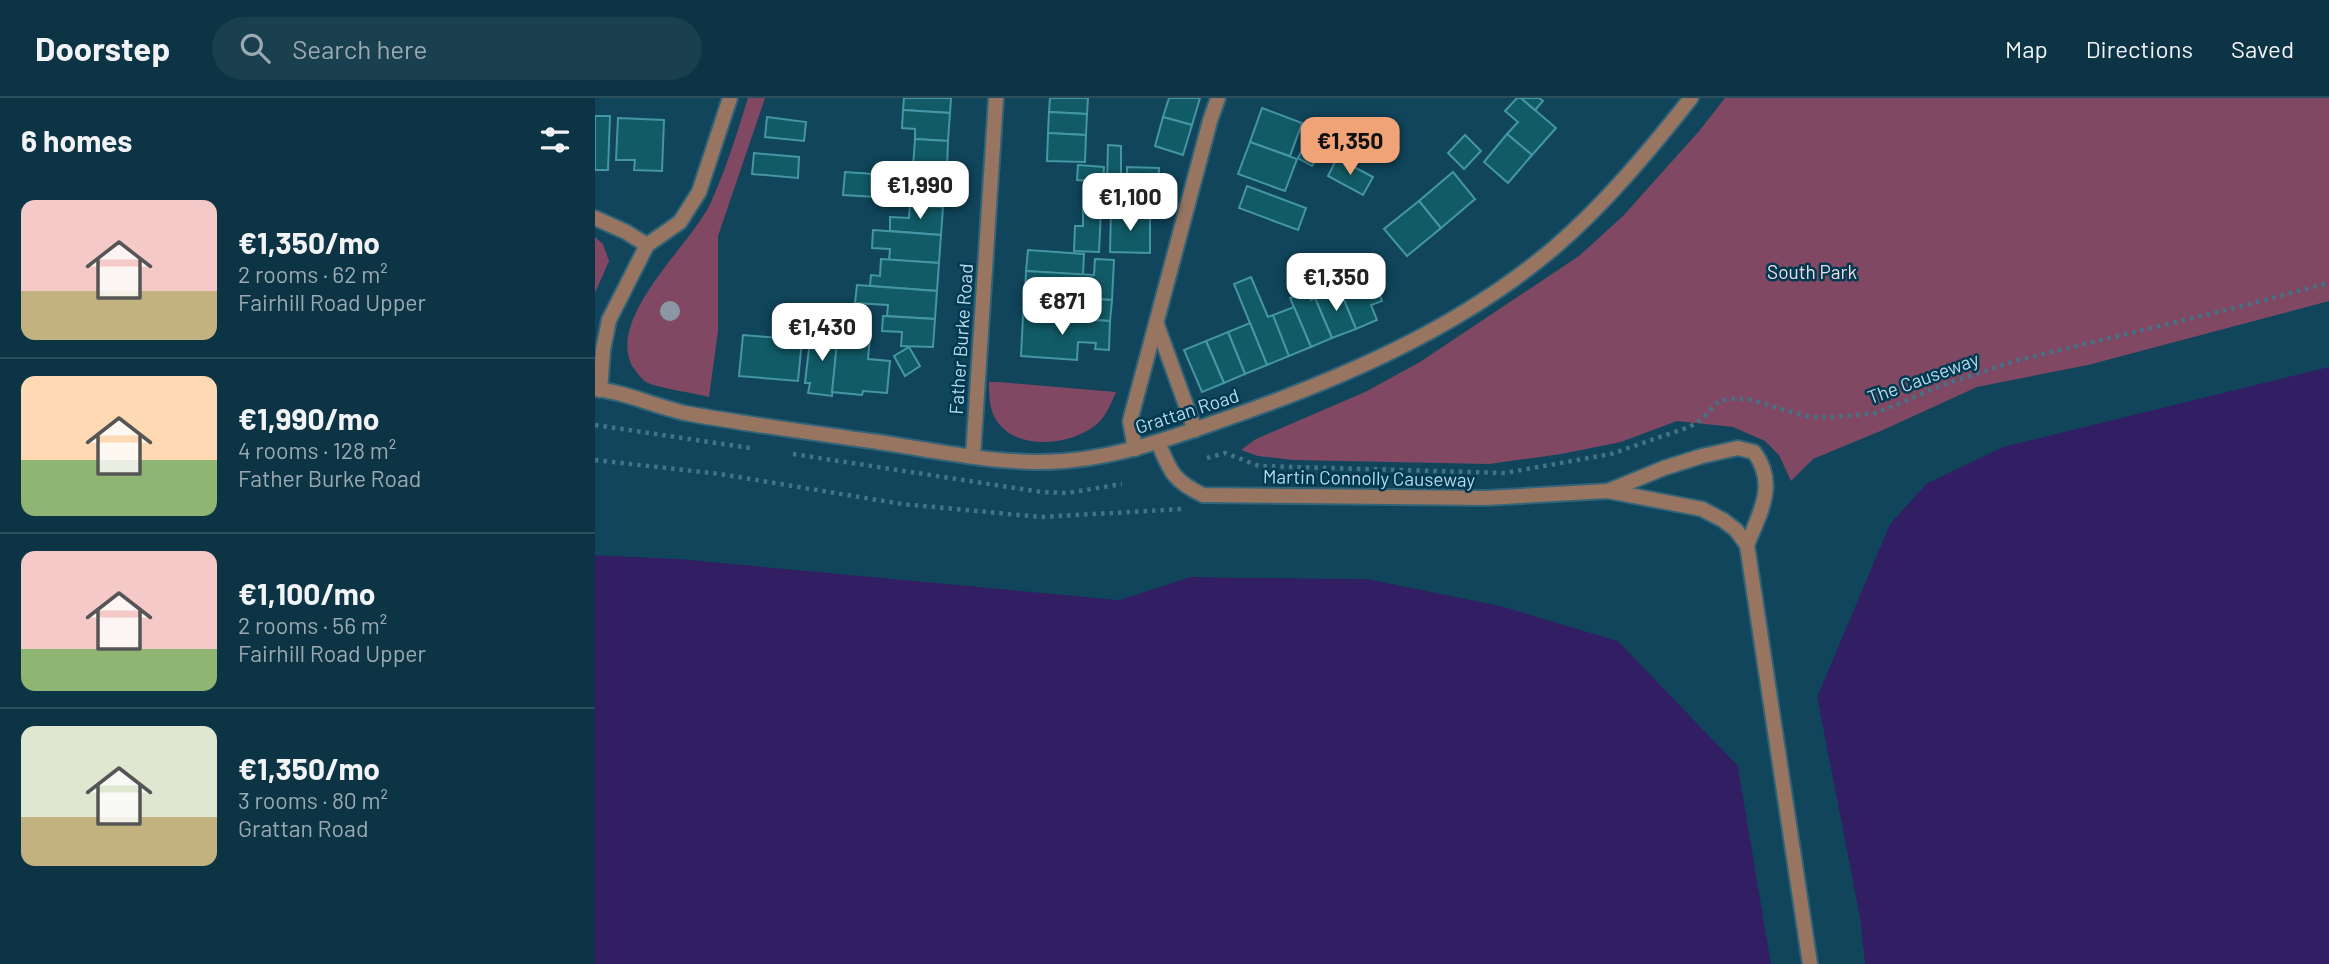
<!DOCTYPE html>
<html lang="en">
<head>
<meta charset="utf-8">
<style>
  body { margin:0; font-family:Barlow,sans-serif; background:#1a3f4f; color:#f1f3f6; height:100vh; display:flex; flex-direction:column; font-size:26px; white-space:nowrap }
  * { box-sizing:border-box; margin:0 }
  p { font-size:23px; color:#9aaab2 }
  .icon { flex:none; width:38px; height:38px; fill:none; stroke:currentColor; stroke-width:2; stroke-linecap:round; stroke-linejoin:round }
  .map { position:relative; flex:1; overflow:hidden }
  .sheet { display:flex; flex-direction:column; background:#0c3444; width:595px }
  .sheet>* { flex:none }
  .price { position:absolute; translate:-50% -60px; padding:0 16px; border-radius:14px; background:#fff; color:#222; font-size:23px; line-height:46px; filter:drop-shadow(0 2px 4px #0008) }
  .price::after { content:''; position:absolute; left:50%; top:42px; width:21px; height:16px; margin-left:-10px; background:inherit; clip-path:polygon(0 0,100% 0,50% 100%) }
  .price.active { background:#efa377; color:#111 }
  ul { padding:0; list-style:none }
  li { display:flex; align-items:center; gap:21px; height:175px; padding:0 21px }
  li+li { border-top:2px solid #2c4f5d }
  li span { display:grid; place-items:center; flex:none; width:196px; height:140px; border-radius:14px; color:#555 }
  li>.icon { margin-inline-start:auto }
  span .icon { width:84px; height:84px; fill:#fffc; stroke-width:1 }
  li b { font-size:30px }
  h2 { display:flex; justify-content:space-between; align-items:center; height:84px; padding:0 21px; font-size:30px }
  header { display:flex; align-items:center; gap:42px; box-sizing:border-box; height:98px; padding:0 35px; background:#0c3444; border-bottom:2px solid #2c4f5d }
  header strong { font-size:33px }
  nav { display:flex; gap:38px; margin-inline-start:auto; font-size:24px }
  .search { width:490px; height:63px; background:#1a3f4f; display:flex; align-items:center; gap:18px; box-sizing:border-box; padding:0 24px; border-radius:38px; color:#9aaab2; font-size:26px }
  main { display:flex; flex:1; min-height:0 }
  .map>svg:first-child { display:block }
  .green { fill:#814863 }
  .water { fill:#311e63 }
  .pier { fill:#10455b }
  .building { fill:#115b66; stroke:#4496a4; stroke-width:2 }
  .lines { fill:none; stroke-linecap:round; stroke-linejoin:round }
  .service-casing { stroke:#326378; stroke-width:18 }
  .minor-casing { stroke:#326378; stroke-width:18 }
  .path { stroke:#447387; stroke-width:4.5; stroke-dasharray:3.5 5; stroke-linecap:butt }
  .service { stroke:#977561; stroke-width:14 }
  .minor { stroke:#977561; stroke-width:14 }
  .tree { fill:#8c97a6 }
  .labels { text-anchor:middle; stroke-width:5; stroke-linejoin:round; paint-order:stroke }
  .park-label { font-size:19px; fill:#f2dae4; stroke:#013a50 }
  .street-label { font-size:19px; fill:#b9d9ea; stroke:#013a50 }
</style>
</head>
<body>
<header>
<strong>Doorstep</strong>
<div class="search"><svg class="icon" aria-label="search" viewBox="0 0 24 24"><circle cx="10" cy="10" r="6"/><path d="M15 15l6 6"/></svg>Search here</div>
<nav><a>Map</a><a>Directions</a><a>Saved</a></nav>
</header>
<main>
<section class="sheet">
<h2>6 homes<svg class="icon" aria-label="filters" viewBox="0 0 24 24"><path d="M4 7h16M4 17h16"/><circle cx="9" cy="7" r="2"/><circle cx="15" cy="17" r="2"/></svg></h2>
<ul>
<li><span style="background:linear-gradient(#f6c9c9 65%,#c2b280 0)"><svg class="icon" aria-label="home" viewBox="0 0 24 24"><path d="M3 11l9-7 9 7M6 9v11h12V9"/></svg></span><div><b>€1,350/mo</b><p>2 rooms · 62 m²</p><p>Fairhill Road Upper</p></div></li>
<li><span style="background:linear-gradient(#ffd9b3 60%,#8fb573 0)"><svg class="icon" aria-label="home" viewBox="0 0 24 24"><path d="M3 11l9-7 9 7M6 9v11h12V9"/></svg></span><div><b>€1,990/mo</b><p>4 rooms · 128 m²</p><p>Father Burke Road</p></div></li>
<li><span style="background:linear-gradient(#f6c9c9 70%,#8fb573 0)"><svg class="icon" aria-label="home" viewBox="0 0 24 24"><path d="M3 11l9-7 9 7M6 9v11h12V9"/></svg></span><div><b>€1,100/mo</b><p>2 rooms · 56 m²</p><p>Fairhill Road Upper</p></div></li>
<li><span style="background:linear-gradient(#dfe7d0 65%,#c2b280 0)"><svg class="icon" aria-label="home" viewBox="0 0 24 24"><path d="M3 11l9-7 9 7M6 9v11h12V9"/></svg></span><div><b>€1,350/mo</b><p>3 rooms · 80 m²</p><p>Grattan Road</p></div></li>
</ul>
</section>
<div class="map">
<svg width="1734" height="866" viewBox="0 0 1734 866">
  <rect width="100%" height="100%" fill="#10455b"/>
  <g class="green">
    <path d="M153,0H170L123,138V233L114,299C100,295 61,290 51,284C47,282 40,272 37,268C12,218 95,148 115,106C131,72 142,35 153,0Z"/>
    <polygon points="1130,0 1734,0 1734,203 1493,267 1382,289 1288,332 1218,361 1196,383 1184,357 1170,343 1138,329 1082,323 1026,344 966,356 894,366 698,362 663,358 646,352 661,341 770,294 825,264 984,158 1028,118 1105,32"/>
    <polygon points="0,139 8,146 14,163 0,195"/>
    <path d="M394,284H403L521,294C516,305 512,317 502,326C476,348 419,354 400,320C394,309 394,296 394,284Z"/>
  </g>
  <g class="water">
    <polygon points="1734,269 1734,866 1270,866 1265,820 1222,599 1295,426 1331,386 1408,349"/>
    <polygon points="0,457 85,461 524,502 596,479 772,481 906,508 1023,543 1143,668 1176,866 0,866"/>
  </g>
  <g class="pier">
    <polygon points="1331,386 1295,426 1222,599 1265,820 1270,866 1266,866 1261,821 1218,599 1292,425 1322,391"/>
    <polygon points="0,453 85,458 524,499 595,476 773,477 907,504 1024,540 1146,666 1179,866 1176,866 1143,668 1023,543 906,508 772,481 596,479 524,502 85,461 0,457"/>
  </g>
  <g class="building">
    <polygon points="309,0 356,0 355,15 308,12"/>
    <polygon points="455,0 493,0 492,16 454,14"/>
    <polygon points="574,0 605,0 597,27 568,19"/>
    <polygon points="922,0 926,0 961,30 937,57 912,36 923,24 910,13"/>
    <polygon points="926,0 944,0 948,3 940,12"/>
    <polygon points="667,10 707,25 695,58 655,44"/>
    <polygon points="308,12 355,15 353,43 320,41 320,31 307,30"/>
    <polygon points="454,14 492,16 491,37 453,35"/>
    <polygon points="0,18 15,18 13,72 0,72"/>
    <polygon points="172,19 211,24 209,43 170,39"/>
    <polygon points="568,19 597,27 588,57 560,48"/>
    <polygon points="23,20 69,22 67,73 39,72 40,62 21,62"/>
    <polygon points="453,35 491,37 490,64 452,63"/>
    <polygon points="912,36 937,57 913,85 889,64"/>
    <polygon points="870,37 886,53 869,71 853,55"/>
    <polygon points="320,41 353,43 352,71 318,69"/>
    <polygon points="655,44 702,61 690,93 643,76"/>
    <polygon points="513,47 526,48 526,85 512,85"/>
    <polygon points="708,50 723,58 717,68 703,60"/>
    <polygon points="159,55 204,59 203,80 157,76"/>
    <polygon points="742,60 778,79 768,97 733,78"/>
    <polygon points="483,67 509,69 508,84 482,82"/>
    <polygon points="532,69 564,70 563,112 509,110 509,87 532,87"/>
    <polygon points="250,74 350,81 348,109 281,105 281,99 248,97"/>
    <polygon points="858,74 880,101 846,130 824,103"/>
    <polygon points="652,88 711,110 703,132 644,110"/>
    <polygon points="824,103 846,130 812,158 789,131"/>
    <polygon points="315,107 348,109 346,137 295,133 295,119 314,120"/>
    <polygon points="488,110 506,111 504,154 479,153 480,128 488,128"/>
    <polygon points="516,114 555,115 555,155 515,154"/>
    <polygon points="278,132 346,137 344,165 294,162 295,151 277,150"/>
    <polygon points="433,152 489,156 488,177 431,173"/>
    <polygon points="286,161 344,165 342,193 275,188 276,177 285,178"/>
    <polygon points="500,161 519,162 517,202 430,197 431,173 499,177"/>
    <polygon points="656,179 673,219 678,217 694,258 672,267 639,186"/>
    <polygon points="767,181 781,188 787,203 776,207 782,222 761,231 744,190"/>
    <polygon points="262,187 342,193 340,221 292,218 293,207 260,205"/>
    <polygon points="744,190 761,231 737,240 720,200"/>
    <polygon points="712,193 716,202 720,200 737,240 716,249 695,200"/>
    <polygon points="430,197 517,202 515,223 428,218"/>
    <polygon points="699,209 716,249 694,258 678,217"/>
    <polygon points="288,218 340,221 338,249 306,248 307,234 287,233"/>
    <polygon points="428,218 515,223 514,252 500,251 501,245 483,244 482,262 426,258"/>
    <polygon points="655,225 672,267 650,276 633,234"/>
    <polygon points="216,233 243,235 237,298 213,295 215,285 210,285"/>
    <polygon points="633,234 650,276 629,285 611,243"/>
    <polygon points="243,235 275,239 273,261 295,263 292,295 268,293 267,297 237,294"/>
    <polygon points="148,237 207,242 203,283 144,278"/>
    <polygon points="611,243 629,285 607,294 589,252"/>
    <polygon points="314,249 325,268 310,278 299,258"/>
  </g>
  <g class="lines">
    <g class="service-casing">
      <g id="service">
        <path d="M563,344C575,373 578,383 608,397L891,400L1013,393L1107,411L1128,422L1141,432L1152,447"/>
        <path d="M1013,393L1069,370L1107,358L1143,350L1159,354C1183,386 1165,414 1152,447L1215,866"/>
      </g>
    </g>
    <g class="minor-casing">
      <g id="minor">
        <polyline points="0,120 31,134 52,147"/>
        <polyline points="562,227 600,332"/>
        <path d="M0,291C32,294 63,310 95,316C157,327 220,335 283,344C335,352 388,363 440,364C507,365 568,343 630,321C746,281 865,230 960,149C1010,106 1055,52 1096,0"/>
        <polyline points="5,292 8,252 14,222 52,147 85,124 104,94 135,0"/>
        <polyline points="540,351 535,323 615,23 623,0"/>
        <polyline points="378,358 401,0"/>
      </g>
    </g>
    <g class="path">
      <polyline points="0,327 155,350"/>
      <polyline points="198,356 446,394 472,395 527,386"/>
      <polyline points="612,360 630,355 664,368 910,375 1016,356 1094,329 1106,322 1124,303 1134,301 1153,301 1214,319 1239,319 1281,315 1353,285 1420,263 1635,211 1734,185"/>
      <polyline points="0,362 125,376 307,406 446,419 588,411"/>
    </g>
    <use href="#service" class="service"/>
    <use href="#minor" class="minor"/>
  </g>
  <circle class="tree" cx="75" cy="213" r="10"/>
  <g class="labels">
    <g class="park-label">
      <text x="1217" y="181">South Park</text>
    </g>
    <g class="street-label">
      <text transform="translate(366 241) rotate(-86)" y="7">Father Burke Road</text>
      <text transform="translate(1328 280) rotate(-20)" y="7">The Causeway</text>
      <text transform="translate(592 313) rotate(-18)" y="7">Grattan Road</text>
      <text transform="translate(774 380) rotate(1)" y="7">Martin Connolly Causeway</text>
    </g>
  </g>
</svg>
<b class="price active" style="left:755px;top:79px">€1,350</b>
<b class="price" style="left:325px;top:123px">€1,990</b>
<b class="price" style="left:535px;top:135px">€1,100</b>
<b class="price" style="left:741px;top:215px">€1,350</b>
<b class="price" style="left:467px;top:239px">€871</b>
<b class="price" style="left:227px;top:265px">€1,430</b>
</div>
</main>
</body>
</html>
